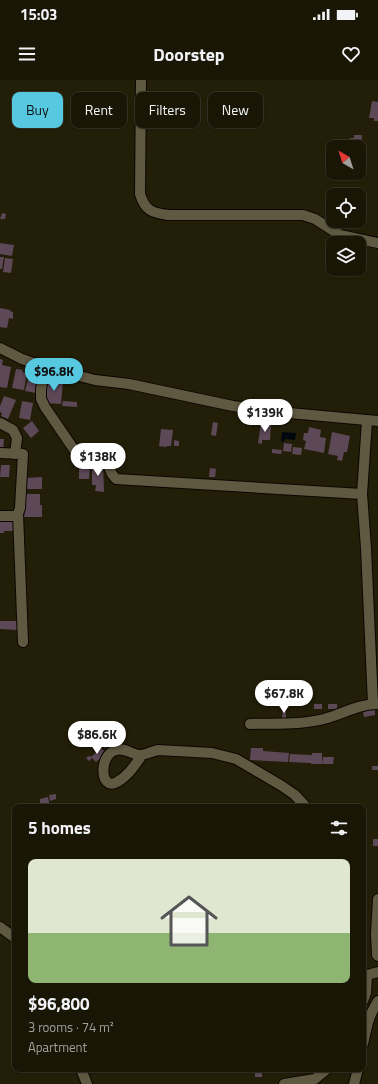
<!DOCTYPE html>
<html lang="en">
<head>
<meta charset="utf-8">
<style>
  body { margin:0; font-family:"Titillium Web",sans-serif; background:#231f10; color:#f1f3f6; height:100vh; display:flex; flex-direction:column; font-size:15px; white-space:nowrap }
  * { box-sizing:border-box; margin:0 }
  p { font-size:13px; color:#9f9f9b }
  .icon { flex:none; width:22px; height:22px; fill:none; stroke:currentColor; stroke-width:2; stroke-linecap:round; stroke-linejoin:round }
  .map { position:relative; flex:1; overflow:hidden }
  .panel { position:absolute; left:12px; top:724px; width:354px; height:268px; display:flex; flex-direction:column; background:#1a1606; border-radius:8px; box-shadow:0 1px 3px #0004,0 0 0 1px #383528 }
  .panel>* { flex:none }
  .banner { position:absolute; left:12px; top:12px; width:354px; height:36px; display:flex; gap:8px }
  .needle { width:26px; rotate:321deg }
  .tools { position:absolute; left:326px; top:60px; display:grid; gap:8px }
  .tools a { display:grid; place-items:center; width:40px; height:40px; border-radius:8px; background:#1a1606; box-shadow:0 1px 3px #0004,0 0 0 1px #383528; font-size:20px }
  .price { position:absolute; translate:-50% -34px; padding:0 9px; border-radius:14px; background:#fff; color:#222; font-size:13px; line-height:26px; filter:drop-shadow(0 1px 2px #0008) }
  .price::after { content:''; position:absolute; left:50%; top:24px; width:12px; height:9px; margin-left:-6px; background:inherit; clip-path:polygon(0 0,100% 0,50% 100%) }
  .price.selected { background:#56c9e1; color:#111 }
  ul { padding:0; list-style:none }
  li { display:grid; align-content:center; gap:8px; height:212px; padding:0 16px }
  li span { display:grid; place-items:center; height:124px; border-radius:8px; color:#555 }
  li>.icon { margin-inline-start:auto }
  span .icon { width:72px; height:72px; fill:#fffc; stroke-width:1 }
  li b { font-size:17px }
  h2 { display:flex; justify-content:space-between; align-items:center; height:48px; padding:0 16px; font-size:17px }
  .pill { padding:0 14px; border-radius:8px; background:#1a1606; box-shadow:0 1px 3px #0004,0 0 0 1px #383528; font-size:14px; line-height:36px }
  .pill.selected { background:#56c9e1; color:#111 }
  .status { display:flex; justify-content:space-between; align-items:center; height:28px; padding:0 20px; background:#1a1606; direction:ltr }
  .status svg { height:11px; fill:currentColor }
  header { display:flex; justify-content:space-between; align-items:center; height:52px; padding:0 16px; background:#1a1606; font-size:18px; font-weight:700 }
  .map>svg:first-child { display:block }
  .water { fill:#00080e }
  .building { fill:#5d4858 }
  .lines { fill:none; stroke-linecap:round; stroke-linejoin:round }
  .minor-casing { stroke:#0c0700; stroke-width:12 }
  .minor { stroke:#5f5942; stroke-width:10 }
</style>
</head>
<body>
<div class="status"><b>15:03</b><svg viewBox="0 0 49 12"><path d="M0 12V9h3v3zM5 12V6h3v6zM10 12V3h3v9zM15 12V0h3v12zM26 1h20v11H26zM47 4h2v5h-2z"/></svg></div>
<header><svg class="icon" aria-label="menu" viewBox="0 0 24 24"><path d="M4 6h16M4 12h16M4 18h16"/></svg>Doorstep<svg class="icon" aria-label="heart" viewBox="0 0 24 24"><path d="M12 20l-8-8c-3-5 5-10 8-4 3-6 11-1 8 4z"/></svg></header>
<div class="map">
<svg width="378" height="1004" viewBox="0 0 378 1004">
  <rect width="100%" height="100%" fill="#231e08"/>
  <polygon class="water" points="282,352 296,353 295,360 285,359 284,362 281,361"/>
  <g class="building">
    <polygon points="372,21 378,22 378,41 374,41 374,38 369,38"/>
    <polygon points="354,55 362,55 361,75 359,75 359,67 350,67 350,58 354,58"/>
    <polygon points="2,133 6,134 5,139 0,139"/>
    <polygon points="0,163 14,165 12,176 0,174"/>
    <polygon points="0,177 4,177 2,189 0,189"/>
    <polygon points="5,178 13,179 11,193 3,192"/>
    <polygon points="0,228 10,230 10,231 13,232 13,239 9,238 7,248 0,247"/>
    <polygon points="0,279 3,280 2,285 11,287 7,308 0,307"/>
    <polygon points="31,287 40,289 36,313 25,311"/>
    <polygon points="16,289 23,290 22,292 27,293 24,310 12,308"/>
    <polygon points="46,300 63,301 61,324 44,323"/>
    <polygon points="4,316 16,320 8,339 1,336 2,333 0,332 0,326"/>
    <polygon points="22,321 33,323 30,340 19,338"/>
    <polygon points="63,321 77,322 77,327 62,326"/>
    <polygon points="32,341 39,351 31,358 23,348"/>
    <polygon points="213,342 218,343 216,356 211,355"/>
    <polygon points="261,344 271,344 270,360 262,360 262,364 258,363"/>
    <polygon points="309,347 321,350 320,357 326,358 324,373 304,369 306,361 303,360 304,353 308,353"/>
    <polygon points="161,349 173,350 171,366 167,366 166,367 159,366"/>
    <polygon points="332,352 350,356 347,372 344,372 342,381 337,380 338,376 328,374"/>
    <polygon points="0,359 4,359 3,372 0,372"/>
    <polygon points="174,360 179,361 179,366 174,366"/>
    <polygon points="98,363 105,364 103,379 89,377 91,365 98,367"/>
    <polygon points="284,363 292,364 291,372 283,371"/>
    <polygon points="293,367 302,368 301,375 292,374"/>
    <polygon points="272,369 282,370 281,374 272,373"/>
    <polygon points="79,382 87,382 87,386 90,386 89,399 79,399"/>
    <polygon points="92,384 103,384 104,412 95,411 96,405 92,405"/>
    <polygon points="1,385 10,385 9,397 0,397"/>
    <polygon points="210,388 216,389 215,397 209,397"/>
    <polygon points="42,397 42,409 25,409 25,398"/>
    <polygon points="26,414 40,414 40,425 42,425 42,437 24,437"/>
    <polygon points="0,439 15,439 14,451 4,451 4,453 0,453"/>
    <polygon points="0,541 20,541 19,550 0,549"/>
    <rect x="314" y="624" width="8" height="5"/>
    <rect x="328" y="624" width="9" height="5"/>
    <polygon points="283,628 286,628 286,639 282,638"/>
    <polygon points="375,630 375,635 364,637 363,631"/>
    <polygon points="108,660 111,663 105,668 103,665"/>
    <polygon points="101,668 106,673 96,682 92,678 89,681 86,678 89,676 91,677"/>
    <polygon points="251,668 263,668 263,671 289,673 288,682 250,680"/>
    <polygon points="312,673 322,673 322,684 311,684 311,678 311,683 289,682 290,674 312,675"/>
    <polygon points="323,677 334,677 333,684 322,684"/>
    <rect x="372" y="686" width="6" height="4"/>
    <polygon points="56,714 56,719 50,721 49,715"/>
    <polygon points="48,717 50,727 35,727 35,724 40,723 40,719"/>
    <rect x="373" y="759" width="5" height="7"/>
    <polygon points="262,991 262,997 255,997 255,992"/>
  </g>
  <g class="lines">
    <g class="minor-casing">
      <g id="minor">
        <path d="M141,0L140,114C145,131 153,133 168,135H303L315,139L340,155L378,163"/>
        <polyline points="0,268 22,279 45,287 95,300 129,304 233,326 267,331 378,341"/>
        <polyline points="45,287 41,309 41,319 45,327 79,377 91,382 102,382 108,385 112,394 116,399 362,414"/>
        <polyline points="367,341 362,414 366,468 373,624"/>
        <polyline points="0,343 13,350 17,358 15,374"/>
        <polyline points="0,373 23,374 20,428 18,434 14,436 0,436"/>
        <polyline points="18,434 23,562"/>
        <path d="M250,644C275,643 300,645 324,639C343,634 358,624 378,624"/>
        <path d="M142,675C135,685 128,696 117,702C100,712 98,675 116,670C124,667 133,675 140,675C146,675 152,671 158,670L212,673L236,679L282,706L295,715L306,727"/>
        <polyline points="378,819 376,854 377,875 378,876"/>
        <polyline points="0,847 15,858"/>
        <polyline points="363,896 378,892"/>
        <polyline points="363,921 366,913 367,895"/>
        <path d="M363,964C367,946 368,937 378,921"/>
        <polyline points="81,989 87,1004"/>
        <polyline points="284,1004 315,999 327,989"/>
        <polyline points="354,1004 358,989"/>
      </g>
    </g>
    <use href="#minor" class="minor"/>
  </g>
</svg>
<div class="tools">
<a><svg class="needle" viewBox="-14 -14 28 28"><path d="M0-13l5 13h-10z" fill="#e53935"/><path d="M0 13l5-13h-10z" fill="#9f9f9b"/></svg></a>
<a><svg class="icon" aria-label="locate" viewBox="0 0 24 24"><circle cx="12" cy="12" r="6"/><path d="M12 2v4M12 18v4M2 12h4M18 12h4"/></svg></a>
<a><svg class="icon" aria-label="layers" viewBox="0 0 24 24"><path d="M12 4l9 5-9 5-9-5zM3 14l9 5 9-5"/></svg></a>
</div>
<b class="price selected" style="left:54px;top:312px">$96.8K</b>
<b class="price" style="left:265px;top:353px">$139K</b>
<b class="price" style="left:98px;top:397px">$138K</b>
<b class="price" style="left:284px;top:634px">$67.8K</b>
<b class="price" style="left:97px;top:675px">$86.6K</b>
<div class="banner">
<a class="pill selected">Buy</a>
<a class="pill">Rent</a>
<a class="pill">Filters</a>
<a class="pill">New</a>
</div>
<section class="panel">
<h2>5 homes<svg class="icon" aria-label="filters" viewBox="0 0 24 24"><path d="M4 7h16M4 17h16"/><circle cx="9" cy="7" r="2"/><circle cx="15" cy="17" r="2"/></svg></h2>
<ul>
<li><span style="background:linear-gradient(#dfe7d0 60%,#8fb573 0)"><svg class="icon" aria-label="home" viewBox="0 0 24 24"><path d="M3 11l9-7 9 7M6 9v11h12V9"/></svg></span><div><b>$96,800</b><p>3 rooms · 74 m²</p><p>Apartment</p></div></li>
</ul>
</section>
</div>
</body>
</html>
